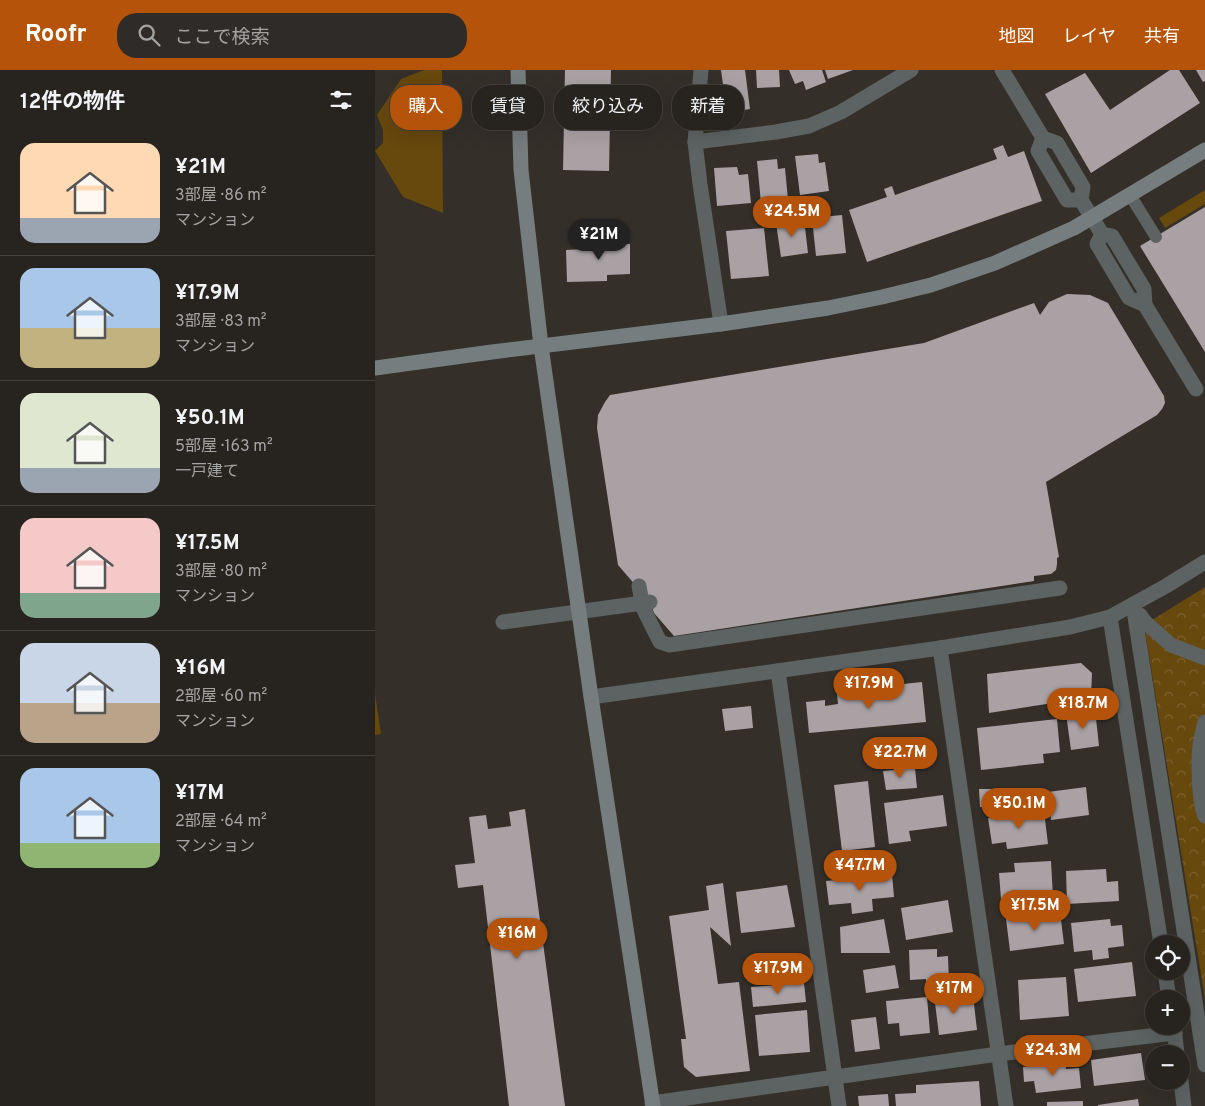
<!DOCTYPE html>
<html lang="ja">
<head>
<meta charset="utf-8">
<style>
  body { margin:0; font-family:Overpass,"Noto Sans JP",sans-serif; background:#2f2b28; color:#f1f3f6; height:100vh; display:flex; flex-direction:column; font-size:19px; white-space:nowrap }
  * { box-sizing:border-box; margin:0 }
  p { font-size:16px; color:#a4a4a4 }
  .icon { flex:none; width:28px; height:28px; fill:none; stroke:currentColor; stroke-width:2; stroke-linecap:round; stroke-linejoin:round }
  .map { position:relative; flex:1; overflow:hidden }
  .sheet { display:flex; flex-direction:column; background:#27231f; width:375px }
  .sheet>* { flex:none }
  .guide { position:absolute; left:15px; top:15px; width:475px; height:45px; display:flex; gap:10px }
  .controls { position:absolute; left:770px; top:865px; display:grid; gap:10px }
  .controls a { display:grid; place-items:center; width:45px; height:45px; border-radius:50%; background:#27231f; box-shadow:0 5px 20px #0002,0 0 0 1px #43403d; font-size:25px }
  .price { position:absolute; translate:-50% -42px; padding:0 11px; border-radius:18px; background:#b45309; color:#fff; font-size:16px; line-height:32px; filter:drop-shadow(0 1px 2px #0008) }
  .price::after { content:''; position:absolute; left:50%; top:30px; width:15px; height:11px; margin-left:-8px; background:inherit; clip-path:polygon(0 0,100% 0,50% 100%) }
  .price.current { background:#222; color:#fff }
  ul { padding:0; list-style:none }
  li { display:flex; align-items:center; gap:15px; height:125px; padding:0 20px }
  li+li { border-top:1px solid #43403d }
  li span { display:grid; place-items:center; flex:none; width:140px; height:100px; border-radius:15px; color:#555 }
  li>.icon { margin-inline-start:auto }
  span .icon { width:60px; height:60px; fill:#fffc; stroke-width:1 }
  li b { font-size:21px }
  h2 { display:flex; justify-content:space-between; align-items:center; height:60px; padding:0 20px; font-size:21px }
  .chip { padding:0 18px; border-radius:20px; background:#27231f; box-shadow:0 5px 20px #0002,0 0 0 1px #43403d; font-size:18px; line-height:45px }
  .chip.current { background:#b45309; color:#fff }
  header { display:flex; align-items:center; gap:30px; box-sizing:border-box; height:70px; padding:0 25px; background:#b45309; color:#fff }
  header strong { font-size:24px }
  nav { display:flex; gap:28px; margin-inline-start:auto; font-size:18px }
  .search { width:350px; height:45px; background:#2f2b28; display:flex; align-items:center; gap:12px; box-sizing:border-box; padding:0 18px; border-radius:20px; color:#a4a4a4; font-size:19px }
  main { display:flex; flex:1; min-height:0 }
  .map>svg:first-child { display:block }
  .green { fill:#67480d }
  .park { fill:url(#park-crowns) }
  .building { fill:#aaa1a5 }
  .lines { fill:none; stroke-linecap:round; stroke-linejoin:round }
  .lane { stroke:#5d6262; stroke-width:12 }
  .street { stroke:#5d6262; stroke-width:15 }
  .secondary { stroke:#767d7e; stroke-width:15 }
</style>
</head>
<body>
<header>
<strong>Roofr</strong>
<div class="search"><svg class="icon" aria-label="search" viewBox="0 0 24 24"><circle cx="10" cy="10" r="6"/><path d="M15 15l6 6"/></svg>ここで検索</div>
<nav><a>地図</a><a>レイヤ</a><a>共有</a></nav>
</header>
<main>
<section class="sheet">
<h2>12件の物件<svg class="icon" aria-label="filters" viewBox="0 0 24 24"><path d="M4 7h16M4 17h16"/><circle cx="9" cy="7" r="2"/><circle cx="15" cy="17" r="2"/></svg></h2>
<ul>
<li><span style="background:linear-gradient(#ffd9b3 75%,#9aa5b1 0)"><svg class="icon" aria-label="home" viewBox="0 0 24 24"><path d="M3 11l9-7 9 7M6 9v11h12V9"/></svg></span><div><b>¥21M</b><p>3部屋 · 86 m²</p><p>マンション</p></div></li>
<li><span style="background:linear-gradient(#a9c7e8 60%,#c2b280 0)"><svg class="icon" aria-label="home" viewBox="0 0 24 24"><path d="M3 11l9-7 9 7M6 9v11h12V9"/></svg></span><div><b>¥17.9M</b><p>3部屋 · 83 m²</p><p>マンション</p></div></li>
<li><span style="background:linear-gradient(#dfe7d0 75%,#9aa5b1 0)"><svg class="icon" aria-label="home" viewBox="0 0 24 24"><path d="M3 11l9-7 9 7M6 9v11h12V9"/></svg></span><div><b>¥50.1M</b><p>5部屋 · 163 m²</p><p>一戸建て</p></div></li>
<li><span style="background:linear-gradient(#f6c9c9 75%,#7fa58c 0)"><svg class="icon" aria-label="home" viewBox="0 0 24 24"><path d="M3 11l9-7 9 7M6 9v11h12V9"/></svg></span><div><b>¥17.5M</b><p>3部屋 · 80 m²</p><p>マンション</p></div></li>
<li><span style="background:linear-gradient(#c9d6e8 60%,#b9a48a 0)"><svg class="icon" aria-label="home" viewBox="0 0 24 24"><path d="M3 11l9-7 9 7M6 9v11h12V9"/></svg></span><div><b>¥16M</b><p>2部屋 · 60 m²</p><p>マンション</p></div></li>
<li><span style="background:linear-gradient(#a9c7e8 75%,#8fb573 0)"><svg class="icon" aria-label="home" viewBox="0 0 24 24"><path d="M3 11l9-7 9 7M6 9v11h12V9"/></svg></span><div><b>¥17M</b><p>2部屋 · 64 m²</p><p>マンション</p></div></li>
</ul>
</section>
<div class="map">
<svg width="830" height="1036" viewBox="0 0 830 1036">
  <defs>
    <pattern id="park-crowns" width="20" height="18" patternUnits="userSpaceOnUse" patternTransform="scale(1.25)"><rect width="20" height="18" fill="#67480d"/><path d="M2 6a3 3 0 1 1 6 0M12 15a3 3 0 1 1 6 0" fill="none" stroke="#7d6230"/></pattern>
  </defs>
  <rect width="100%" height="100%" fill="#342f29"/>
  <g class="green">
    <polygon points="49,0 67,0 68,143 28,127 0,81 8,73 8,60 2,45 26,9"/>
    <polygon points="830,120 830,134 790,158 784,148"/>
    <polygon points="0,624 6,664 0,665"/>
  </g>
  <polygon class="park" points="830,517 830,929 769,555"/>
  <g class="building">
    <polygon points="190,0 236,0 234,101 188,100"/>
    <polygon points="346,0 370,0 375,39 352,43"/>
    <polygon points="381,0 404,0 405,17 382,18"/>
    <polygon points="414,0 447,0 451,12 431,20 428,11 420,14"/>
    <polygon points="450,0 478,0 453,9"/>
    <polygon points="795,0 804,0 825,33 716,103 670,24 710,3 735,40"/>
    <polygon points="821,0 830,0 830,11 828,12"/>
    <polygon points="628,75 633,87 649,81 667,131 492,192 474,140 512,127 509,119 517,116 520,125 622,89 618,79"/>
    <polygon points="443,84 444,93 450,92 454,121 425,125 420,86"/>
    <polygon points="402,89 403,99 410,98 413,130 386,133 382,91"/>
    <polygon points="362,97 364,105 373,104 376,133 342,136 339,98"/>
    <polygon points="830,137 830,282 765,176"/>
    <polygon points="467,145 471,183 441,186 437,148"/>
    <polygon points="429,149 433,183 406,187 401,153"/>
    <polygon points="389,158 394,206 356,209 351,161"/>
    <polygon points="222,166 246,166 246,174 255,174 255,204 232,205 232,211 192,212 191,180 222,178"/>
    <polygon points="692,224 715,225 733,233 789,326 790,333 787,339 782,345 671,412 684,487 682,488 682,494 681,500 676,504 659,506 659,511 299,566 279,543 275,532 243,495 222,358 223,345 230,332 235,325 549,273 659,233 665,245 674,232"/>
    <polygon points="706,593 717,603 716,627 614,643 612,604"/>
    <polygon points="547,612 551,652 434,663 431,632 450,630 450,636 463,634 462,624 511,619 511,626 520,625 519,615"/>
    <polygon points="376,636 378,658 350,661 347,639"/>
    <polygon points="720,639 724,676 696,680 691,644"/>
    <polygon points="682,649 685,682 668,684 669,693 606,700 602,658"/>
    <polygon points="540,698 542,718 511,720 508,701"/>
    <polygon points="493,711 500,777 467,781 459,715"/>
    <polygon points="711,717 714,745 676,750 673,722"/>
    <polygon points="604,719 624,719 624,736 605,737"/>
    <polygon points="568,725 572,756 534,761 536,771 514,774 509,733"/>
    <polygon points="150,739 190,1036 134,1036 108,815 83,818 80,795 100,793 94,747 111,745 113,759 136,756 134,742"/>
    <polygon points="669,741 673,774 632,779 631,772 617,774 613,748"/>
    <polygon points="676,791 678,827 626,829 624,803 640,802 639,793"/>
    <polygon points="731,799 732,812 743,811 744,831 692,834 691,801"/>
    <polygon points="517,804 519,827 497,829 498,841 477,844 476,833 454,835 451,811"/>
    <polygon points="348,813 356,876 335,857 343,914 364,912 375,1001 321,1007 309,997 306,969 311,969 294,846 334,840 331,816"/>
    <polygon points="412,815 420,857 366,863 361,822"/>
    <polygon points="573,830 578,862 531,870 526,838"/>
    <polygon points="685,842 689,874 635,881 631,849"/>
    <polygon points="509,849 515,883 466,883 465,857"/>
    <polygon points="735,849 736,856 747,855 749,876 733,878 734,888 718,890 717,880 699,882 696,853"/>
    <polygon points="562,879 562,887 573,886 574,914 551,915 551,909 535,910 534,880"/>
    <polygon points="757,892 761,926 703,932 699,899"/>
    <polygon points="520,895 524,918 491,923 488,900"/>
    <polygon points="691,907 694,946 645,950 643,910"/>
    <polygon points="429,913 431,932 378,937 376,917"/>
    <polygon points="582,922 582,930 590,929 590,935 599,934 602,960 564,965 559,925"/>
    <polygon points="552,927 555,963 525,966 524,953 513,954 511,931"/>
    <polygon points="432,940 435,982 384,986 380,945"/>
    <polygon points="501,947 505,979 480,982 476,950"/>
    <polygon points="766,983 770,1010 719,1016 716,990"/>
    <polygon points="690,992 691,999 704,998 706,1018 661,1023 659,1011 649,1012 648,997"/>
    <polygon points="604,1011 606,1036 521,1036 520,1024 541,1023 541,1015"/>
    <polygon points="513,1024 514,1036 484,1036 483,1026"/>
    <polygon points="763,1029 764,1036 723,1036 723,1035"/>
    <polygon points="708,1031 708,1036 672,1036 672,1032"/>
  </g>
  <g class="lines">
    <polyline class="lane" points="755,125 781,167"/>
    <g class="street">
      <polyline points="326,0 320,72 325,114 346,254"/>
      <polyline points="627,0 668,68 682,73 708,117 706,130 727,164 737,166 769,219 770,235 821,319"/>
      <polyline points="668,68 663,81 692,130 706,130"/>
      <polyline points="320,72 401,62 434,56 466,42 536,0"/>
      <polyline points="727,164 722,174 754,228 770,235"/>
      <polyline points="264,516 268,538 285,572 294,575 685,518"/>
      <polyline points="765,545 769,551 796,575 830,588"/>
      <polyline points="735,547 786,874"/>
      <polyline points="760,547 830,995"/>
      <polyline points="128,552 275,532"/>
      <polyline points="565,578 631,1036"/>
      <polyline points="403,601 464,1036"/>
      <polyline points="216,627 565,578 695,557 735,547 791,516 830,492"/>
      <path d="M830,652C828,660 826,667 825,675C823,691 824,732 830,746"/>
      <polyline points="790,901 794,929"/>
      <polyline points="799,956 802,984"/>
      <polyline points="806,1011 809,1036"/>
      <polyline points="277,1033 623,984 800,963"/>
    </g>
    <g class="secondary">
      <polyline points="143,0 146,100 166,276 216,627 278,1036"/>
      <polyline points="0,298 117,282 346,254 453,238 507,227 556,215 620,193 699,158 830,80"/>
    </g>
  </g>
</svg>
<div class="controls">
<a><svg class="icon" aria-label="locate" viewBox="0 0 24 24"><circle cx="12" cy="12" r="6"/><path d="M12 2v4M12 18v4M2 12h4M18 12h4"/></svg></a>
<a>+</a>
<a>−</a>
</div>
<b class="price" style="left:417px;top:168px">¥24.5M</b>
<b class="price current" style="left:224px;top:191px">¥21M</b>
<b class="price" style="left:494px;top:640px">¥17.9M</b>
<b class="price" style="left:708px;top:660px">¥18.7M</b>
<b class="price" style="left:525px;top:709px">¥22.7M</b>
<b class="price" style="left:644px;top:760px">¥50.1M</b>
<b class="price" style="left:485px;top:822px">¥47.7M</b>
<b class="price" style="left:660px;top:862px">¥17.5M</b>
<b class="price" style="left:142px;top:890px">¥16M</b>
<b class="price" style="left:403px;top:925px">¥17.9M</b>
<b class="price" style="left:579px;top:945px">¥17M</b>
<b class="price" style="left:678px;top:1007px">¥24.3M</b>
<div class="guide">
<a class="chip current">購入</a>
<a class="chip">賃貸</a>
<a class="chip">絞り込み</a>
<a class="chip">新着</a>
</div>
</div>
</main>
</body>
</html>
